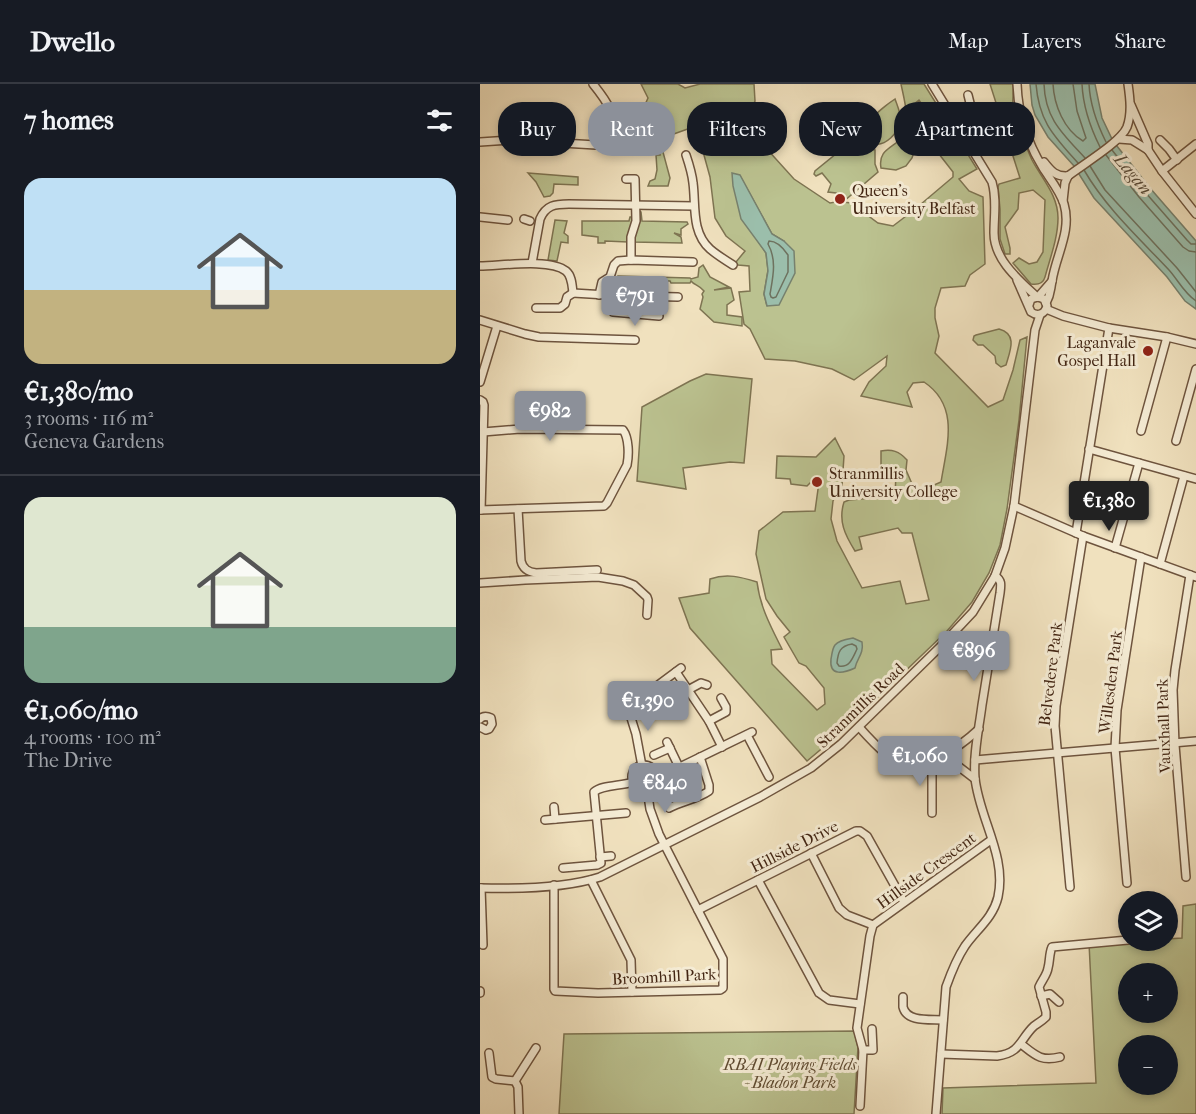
<!DOCTYPE html>
<html lang="en">
<head>
<meta charset="utf-8">
<style>
  body { margin:0; font-family:"IM FELL French Canon",serif; background:#242831; color:#f1f3f6; height:100vh; display:flex; flex-direction:column; font-size:22px; white-space:nowrap }
  * { box-sizing:border-box; margin:0 }
  p { font-size:20px; color:#9ea1a6 }
  .icon { flex:none; width:33px; height:33px; fill:none; stroke:currentColor; stroke-width:2; stroke-linecap:round; stroke-linejoin:round }
  .map { position:relative; flex:1; overflow:hidden }
  .drawer { display:flex; flex-direction:column; background:#171b24; width:480px }
  .drawer>* { flex:none }
  .guide { position:absolute; left:18px; top:18px; width:570px; height:54px; display:flex; gap:12px }
  .controls { position:absolute; left:638px; top:807px; display:grid; gap:12px }
  .controls a { display:grid; place-items:center; width:60px; height:60px; border-radius:50%; background:#171b24; box-shadow:0 3px 9px #0003; font-size:30px }
  .price { position:absolute; translate:-50% -51px; padding:0 14px; border-radius:6px; background:#8c9099; color:#fff; font-size:20px; line-height:39px; filter:drop-shadow(0 2px 3px #0008) }
  .price::after { content:''; position:absolute; left:50%; top:36px; width:18px; height:14px; margin-left:-9px; background:inherit; clip-path:polygon(0 0,100% 0,50% 100%) }
  .price.current { background:#222; color:#fff }
  ul { padding:0; list-style:none }
  li { display:grid; align-content:center; gap:12px; height:318px; padding:0 24px }
  li+li { border-top:2px solid #363941 }
  li span { display:grid; place-items:center; height:186px; border-radius:18px; color:#555 }
  li>.icon { margin-inline-start:auto }
  span .icon { width:108px; height:108px; fill:#fffc; stroke-width:1 }
  li b { font-size:26px }
  h2 { display:flex; justify-content:space-between; align-items:center; height:72px; padding:0 24px; font-size:26px }
  .chip { padding:0 21px; border-radius:24px; background:#171b24; box-shadow:0 3px 9px #0003; font-size:21px; line-height:54px }
  .chip.current { background:#8c9099; color:#fff }
  header { display:flex; align-items:center; gap:36px; box-sizing:border-box; height:84px; padding:0 30px; background:#171b24; border-bottom:2px solid #363941 }
  header strong { font-size:28px }
  nav { display:flex; gap:33px; margin-inline-start:auto; font-size:21px }
  main { display:flex; flex:1; min-height:0 }
  .map>svg:first-child { display:block }
  .green { fill:#bbc290; stroke:#7e7452; stroke-width:1.5; fill-rule:evenodd }
  .water { fill:#9bbeab; stroke:#77816e; stroke-width:1.5 }
  .lines { fill:none; stroke-linecap:round; stroke-linejoin:round }
  .shore { stroke:#6e725f; stroke-width:1.5 }
  .minor-casing { stroke:#6e543e; stroke-width:10 }
  .minor { stroke:#f5ecd5; stroke-width:7 }
  .poi-dot { fill:#8f2418; stroke:#f5ecd5; stroke-width:2 }
  .labels { text-anchor:middle; stroke-width:6; stroke-linejoin:round; paint-order:stroke }
  .poi-label { font-size:16px; fill:#422513; stroke:#f5ecd5; text-anchor:start }
  .street-label { font-size:16px; fill:#422513; stroke:#f5ecd5 }
  .park-label { font-size:16px; font-style:italic; fill:#604c32; stroke:#f5ecd5 }
  .water-label { font-size:18px; font-style:italic; fill:#584b39; stroke:#f5ecd5 }
</style>
</head>
<body>
<header>
<strong>Dwello</strong>
<nav><a>Map</a><a>Layers</a><a>Share</a></nav>
</header>
<main>
<section class="drawer">
<h2>7 homes<svg class="icon" aria-label="filters" viewBox="0 0 24 24"><path d="M4 7h16M4 17h16"/><circle cx="9" cy="7" r="2"/><circle cx="15" cy="17" r="2"/></svg></h2>
<ul>
<li><span style="background:linear-gradient(#bfe0f5 60%,#c2b280 0)"><svg class="icon" aria-label="home" viewBox="0 0 24 24"><path d="M3 11l9-7 9 7M6 9v11h12V9"/></svg></span><div><b>€1,380/mo</b><p>3 rooms · 116 m²</p><p>Geneva Gardens</p></div></li>
<li><span style="background:linear-gradient(#dfe7d0 70%,#7fa58c 0)"><svg class="icon" aria-label="home" viewBox="0 0 24 24"><path d="M3 11l9-7 9 7M6 9v11h12V9"/></svg></span><div><b>€1,060/mo</b><p>4 rooms · 100 m²</p><p>The Drive</p></div></li>
</ul>
</section>
<div class="map">
<svg width="716" height="1030" viewBox="0 0 716 1030">
  <rect width="100%" height="100%" fill="#f0e1be"/>
  <filter id="stains"><feTurbulence type="fractalNoise" baseFrequency=".00333" numOctaves="4"/><feColorMatrix values="0 0 0 0 .2 0 0 0 0 .09 0 0 0 0 .02 0 0 0 .5 -.17"/></filter>
  <radialGradient id="worn" r=".72"><stop offset=".6" stop-color="#630" stop-opacity="0"/><stop offset="1" stop-color="#630" stop-opacity=".3"/></radialGradient>
  <g class="green">
    <path d="M161,0H198L205,4L220,0H274L275,17L268,34L275,52L314,95L350,119L362,117L356,109L348,108L351,100L342,89L336,92L334,90L335,87L367,61C376,58 385,66 395,66V80L398,88L363,118L371,119L398,139L413,142L434,126L473,93V88L445,52L438,36L447,49L457,42L439,16L429,24L436,62L432,74L426,82L416,86L401,84C397,62 420,64 425,47C429,31 424,15 421,0H444L497,85L479,95L489,107L503,113L505,180L490,191L485,202L461,204L455,224V234L459,252L455,269L508,323L523,316L533,286L540,256L547,253L539,336L527,425L520,461L509,489L492,518L467,547L366,644L348,657L346,661L327,677L210,544L199,514L229,509L230,495C247,489 261,493 277,498C280,523 291,543 302,565L291,566L292,580L337,626L345,620L344,604L326,582L319,579L304,553L310,548L297,532L286,515L276,470L279,447L303,428L335,427L339,398L332,397L327,402L311,400L310,395L296,394L297,372L336,373L355,354L364,372L362,401L353,417L351,435L357,457L382,504L420,497L426,520L449,516L432,449H422L418,444L379,453L382,465L375,467C365,451 358,437 364,418L369,416L415,412L416,389H401V367C412,365 419,367 427,376L426,386L436,409L461,398C467,361 480,322 444,298L433,299L427,308L432,323L381,312L389,298L406,282L407,272L374,296L352,285L315,277L285,275L270,245L264,240L259,208L270,207L269,182L258,181L256,178L265,167L246,152L235,134L230,93L216,42L177,56L163,25L168,14ZM260,92L292,150L304,157L287,222L284,210L288,186L286,169L278,157Z"/>
    <path d="M510,0H534C534,7 532,16 533,23C535,34 547,65 552,76C562,95 578,111 578,134C578,154 570,174 565,193C563,200 558,201 551,200L533,179L539,174L549,180L557,178L563,168L565,116L553,106L539,109L538,125L525,143L530,164V170H525L520,155V125L518,103L519,100L540,94Z"/>
    <path d="M415,15C417,21 422,31 420,38C414,65 375,71 391,37C394,30 409,19 415,15Z"/>
    <polygon points="180,57 190,94 188,102 168,102 170,97 175,95 177,86 176,71 180,71"/>
    <polygon points="48,89 98,93 98,101 74,100 73,109 70,112 64,113 56,98"/>
    <polygon points="159,127 161,128 162,137 207,138 208,140 201,145 201,151 194,149 201,153 202,159 153,158"/>
    <path d="M150,133H153C153,141 148,148 148,158L125,157V159H118V153L102,151V137H149Z"/>
    <polygon points="75,136 87,137 84,149 88,152 88,159 81,158 77,177 68,176"/>
    <path d="M223,181L230,193L249,203L234,206L251,204L254,216L247,221V231L262,233V242L234,238L220,225L223,213L222,210L224,207C219,201 214,201 211,197L210,199H191L190,197H183L182,199L173,198V200L138,199V192L210,194L211,195L218,193L219,184Z"/>
    <path d="M519,245C538,250 530,267 526,281L521,283L516,279L515,272L503,261H498L493,256L494,252L496,251Z"/>
    <polygon points="226,290 272,295 264,379 250,378 203,384 206,405 157,397 162,323 210,297"/>
    <path d="M716,820V1030H462L463,1004L616,999L609,859L656,857L687,856V855L702,854L703,822ZM648,890H687V928H648ZM648,962H687V1000H648Z"/>
    <polygon points="374,947 378,963 374,1030 79,1030 84,950"/>
  </g>
  <g class="water">
    <polygon points="550,0 615,0 622,34 633,57 670,104 716,157 716,225 705,217 687,193 614,114 594,82 568,53 555,31 552,21"/>
    <polygon points="252,89 260,91 292,150 304,157 314,167 315,189 299,221 287,222 284,210 288,187 286,169 261,135 253,102"/>
    <path d="M373,554L382,558C384,570 377,574 375,584C364,589 349,593 351,575C352,571 352,565 355,561C359,556 367,555 373,554Z"/>
  </g>
  <g class="lines">
    <g class="shore">
      <path d="M556,0C559,38 574,52 598,79"/>
      <path d="M564,0C565,35 583,50 605,74"/>
      <path d="M573,0C574,21 584,46 603,57L606,54L597,27L593,0"/>
      <path d="M602,0C603,22 610,43 620,63"/>
      <path d="M609,0C610,21 617,40 626,58"/>
      <polyline points="632,66 665,108 707,156 711,160 716,160"/>
      <polyline points="626,71 659,113 703,163 709,167 716,168"/>
      <polyline points="610,82 625,106 697,184 716,208"/>
      <path d="M604,86C626,124 659,154 689,186C698,196 704,209 716,217"/>
      <path d="M289,157C297,157 304,165 308,171V188L296,213L293,214L291,213L290,210C293,193 297,176 288,160Z"/>
      <path d="M372,560L376,562L377,565C373,573 370,584 359,582L357,579C358,568 360,562 372,560Z"/>
    </g>
    <g class="minor-casing">
      <g id="minor">
        <path d="M452,0L512,98C517,114 514,132 514,149C514,176 539,196 557,213"/>
        <path d="M537,0C538,30 547,58 563,84C570,95 580,107 584,120C592,147 576,171 572,197C570,207 571,210 566,219"/>
        <polyline points="651,21 668,60 668,66"/>
        <polyline points="476,39 494,35 488,11"/>
        <polyline points="639,55 652,56 668,66 682,87 716,130"/>
        <polyline points="680,56 689,65 697,76"/>
        <path d="M0,58L31,56L116,61L122,60L132,53C138,32 126,16 113,0"/>
        <path d="M206,71C209,80 212,89 213,99C216,121 211,148 230,165C237,171 245,176 253,181"/>
        <path d="M564,78C571,87 576,93 588,92"/>
        <polyline points="682,87 716,60"/>
        <path d="M588,92C602,81 641,58 647,43C652,29 650,14 648,0"/>
        <polyline points="146,95 155,95 156,137 151,153 151,176"/>
        <polyline points="583,117 585,99 588,92"/>
        <polyline points="0,133 28,136"/>
        <polyline points="44,135 50,137"/>
        <path d="M52,179L60,135C66,121 75,120 89,120L214,122"/>
        <path d="M0,182C20,182 70,174 86,187C92,192 92,201 93,209"/>
        <path d="M537,196L551,228C558,233 565,230 567,222L564,215L558,213L551,215L549,221"/>
        <polyline points="93,209 143,212 147,213 156,212 198,213"/>
        <polyline points="119,211 122,198 130,193 134,181 138,177 151,176 213,178"/>
        <polyline points="558,213 572,197"/>
        <polyline points="56,224 80,224 85,220 87,213 93,209"/>
        <polyline points="566,225 583,232 629,244 687,253 716,260"/>
        <polyline points="133,228 179,232"/>
        <polyline points="173,231 174,213"/>
        <polyline points="0,236 45,250 59,253 155,256"/>
        <polyline points="0,298 17,242"/>
        <polyline points="0,316 3,318 4,321 1,426"/>
        <polyline points="661,347 687,253"/>
        <polyline points="696,357 716,285"/>
        <polyline points="609,365 716,395"/>
        <polyline points="534,422 603,452 716,493"/>
        <path d="M38,425L41,477C43,485 48,488 56,489L117,486"/>
        <path d="M0,426L124,422L127,419L147,381C149,371 149,354 143,346L40,345L3,348"/>
        <polyline points="596,449 629,244"/>
        <polyline points="635,464 659,379"/>
        <polyline points="680,480 704,392"/>
        <polyline points="0,499 45,496 118,493 143,497 154,501 167,513 168,516 167,531"/>
        <polyline points="196,588 229,637 242,663"/>
        <polyline points="208,606 221,599 227,601"/>
        <path d="M0,635C3,632 7,632 11,634L12,640L9,645L6,646L0,643"/>
        <polyline points="229,637 246,628 246,623 241,614"/>
        <path d="M379,643C387,652 396,662 406,670C438,693 474,668 499,645"/>
        <polyline points="267,651 289,693"/>
        <polyline points="187,658 199,683"/>
        <polyline points="174,671 190,664"/>
        <polyline points="459,674 478,682 495,695"/>
        <polyline points="452,676 452,729"/>
        <polyline points="495,676 716,657"/>
        <circle cx="164" cy="693" r="12"/>
        <polyline points="162,682 156,650 147,621 158,616 201,584"/>
        <polyline points="175,691 202,682 272,648"/>
        <polyline points="74,723 75,735"/>
        <path d="M189,724C202,717 218,715 229,707V701L220,673"/>
        <polyline points="65,736 146,729"/>
        <polyline points="331,769 359,824 367,831 393,841"/>
        <polyline points="120,773 131,772"/>
        <path d="M83,784L117,781L121,779L114,708C122,701 141,702 153,698"/>
        <polyline points="706,793 695,661 693,606 695,586 710,491"/>
        <polyline points="111,796 151,876 152,908"/>
        <polyline points="278,796 339,909 349,916 380,920"/>
        <polyline points="647,799 635,664 637,626 661,473"/>
        <polyline points="74,801 74,905 75,907 118,909 240,906 243,904 243,875 179,750 170,725 167,705"/>
        <polyline points="590,803 575,642 576,622 603,452"/>
        <path d="M0,804C35,805 86,804 120,793L280,713L331,684L361,660L461,562L493,528L515,492L525,464L534,422L555,246L560,231"/>
        <polyline points="1,804 3,861"/>
        <polyline points="218,826 376,747 380,747 387,752 424,818"/>
        <polyline points="0,907 0,909"/>
        <polyline points="561,912 570,910 579,918"/>
        <path d="M423,913C423,916 423,920 423,923C427,939 451,935 463,936"/>
        <path d="M541,960C555,971 561,978 580,973"/>
        <polyline points="383,966 393,966 392,945"/>
        <polyline points="9,969 12,993 16,995 35,997"/>
        <path d="M461,970L517,972C541,969 540,955 554,942C558,939 562,937 566,933V928L559,903C562,896 567,891 568,884C570,877 569,870 572,863L648,856"/>
        <polyline points="35,997 56,964"/>
        <polyline points="35,997 38,1003 39,1030"/>
        <polyline points="380,1022 383,966 377,944 390,852 393,841 511,756"/>
        <path d="M456,1030L466,903C471,889 477,874 485,862C497,845 513,834 518,813C527,772 499,734 495,694C493,670 499,645 502,621C508,584 514,546 520,509C521,501 522,496 515,492"/>
      </g>
    </g>
    <use href="#minor" class="minor"/>
  </g>
  <g class="poi-dot">
    <circle cx="360" cy="115" r="6"/>
    <circle cx="668" cy="267" r="6"/>
    <circle cx="337" cy="398" r="6"/>
  </g>
  <g class="labels">
    <g class="poi-label">
      <text x="372" y="112">Queen's<tspan x="372" dy="18">University Belfast</tspan></text>
      <text x="656" y="264" text-anchor="end">Laganvale<tspan x="656" dy="18">Gospel Hall</tspan></text>
      <text x="349" y="395">Stranmillis<tspan x="349" dy="18">University College</tspan></text>
    </g>
    <g class="street-label">
      <text transform="translate(570 590) rotate(-83)" y="6">Belvedere Park</text>
      <text transform="translate(630 598) rotate(-83)" y="6">Willesden Park</text>
      <text transform="translate(380 621) rotate(-44)" y="6">Stranmillis Road</text>
      <text transform="translate(683 642) rotate(-92)" y="6">Vauxhall Park</text>
      <text transform="translate(314 762) rotate(-27)" y="6">Hillside Drive</text>
      <text transform="translate(446 786) rotate(-36)" y="6">Hillside Crescent</text>
      <text transform="translate(184 892) rotate(-3)" y="6">Broomhill Park</text>
    </g>
    <g class="park-label">
      <text x="310" y="986">RBAI Playing Fields<tspan x="310" dy="18">- Bladon Park</tspan></text>
    </g>
    <g class="water-label">
      <text transform="translate(653 90) rotate(50)" y="6">Lagan</text>
    </g>
  </g>
  <rect width="100%" height="100%" filter="url(#stains)"/>
  <rect width="100%" height="100%" fill="url(#worn)"/>
</svg>
<div class="controls">
<a><svg class="icon" aria-label="layers" viewBox="0 0 24 24"><path d="M12 4l9 5-9 5-9-5zM3 14l9 5 9-5"/></svg></a>
<a>+</a>
<a>−</a>
</div>
<b class="price" style="left:155px;top:243px">€791</b>
<b class="price" style="left:70px;top:358px">€982</b>
<b class="price current" style="left:629px;top:448px">€1,380</b>
<b class="price" style="left:494px;top:598px">€896</b>
<b class="price" style="left:168px;top:648px">€1,390</b>
<b class="price" style="left:440px;top:703px">€1,060</b>
<b class="price" style="left:185px;top:730px">€840</b>
<div class="guide">
<a class="chip">Buy</a>
<a class="chip current">Rent</a>
<a class="chip">Filters</a>
<a class="chip">New</a>
<a class="chip">Apartment</a>
</div>
</div>
</main>
</body>
</html>
